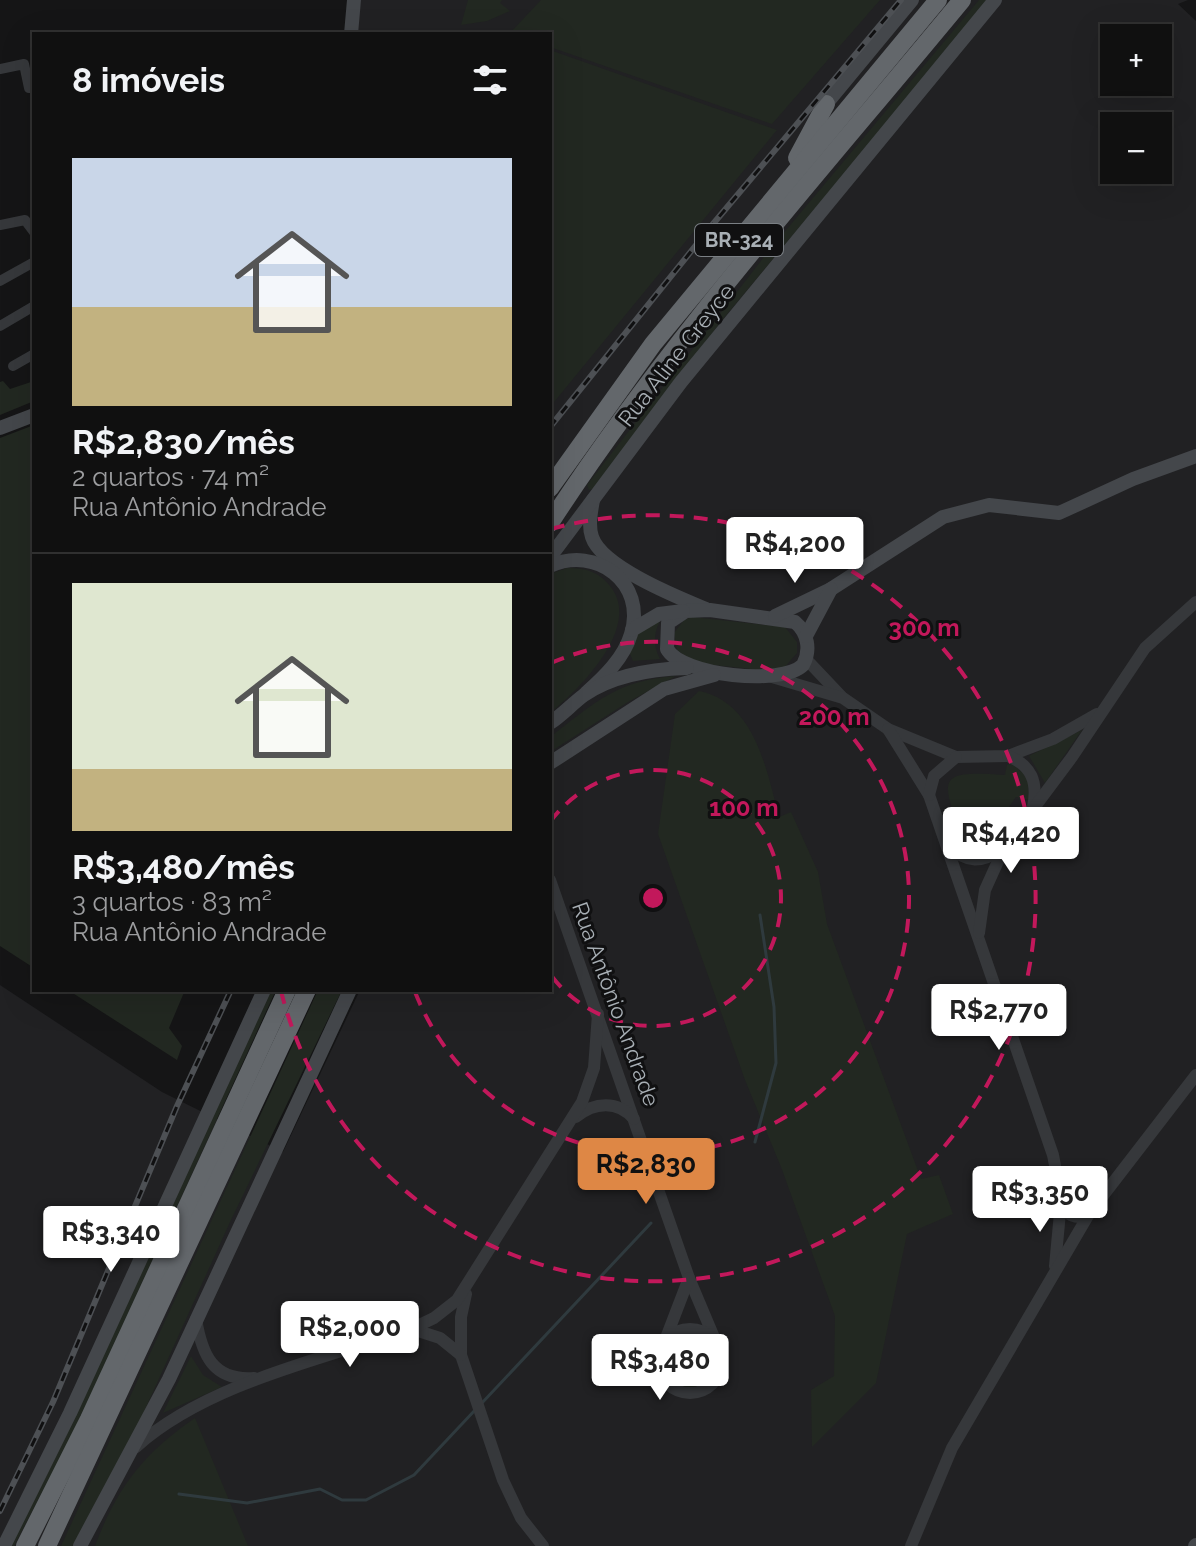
<!DOCTYPE html>
<html lang="pt">
<head>
<meta charset="utf-8">
<style>
  body { margin:0; font-family:Raleway,sans-serif; background:#1e1e1e; color:#f1f3f6; height:100vh; display:flex; flex-direction:column; font-size:30px; white-space:nowrap }
  * { box-sizing:border-box; margin:0 }
  p { font-size:26px; color:#9c9d9f }
  .icon { flex:none; width:44px; height:44px; fill:none; stroke:currentColor; stroke-width:2; stroke-linecap:round; stroke-linejoin:round }
  .map { position:relative; flex:1; overflow:hidden }
  .panel { position:absolute; left:32px; top:32px; width:520px; height:960px; display:flex; flex-direction:column; background:#101010; border-radius:0px; box-shadow:0 8px 32px #0002,0 0 0 2px #303030 }
  .panel>* { flex:none }
  .controls { position:absolute; left:1100px; top:24px; display:grid; gap:16px }
  .controls a { display:grid; place-items:center; width:72px; height:72px; border-radius:0px; background:#101010; box-shadow:0 8px 32px #0002,0 0 0 2px #303030; font-size:40px }
  .price { position:absolute; translate:-50% -68px; padding:0 18px; border-radius:8px; background:#fff; color:#222; font-size:26px; line-height:52px; filter:drop-shadow(0 2px 4px #0008) }
  .price::after { content:''; position:absolute; left:50%; top:48px; width:24px; height:18px; margin-left:-12px; background:inherit; clip-path:polygon(0 0,100% 0,50% 100%) }
  .price.on { background:#de8745; color:#111 }
  ul { padding:0; list-style:none }
  li { display:grid; align-content:center; gap:16px; height:424px; padding:0 40px }
  li+li { border-top:2px solid #303030 }
  li span { display:grid; place-items:center; height:248px; border-radius:0px; color:#555 }
  li>.icon { margin-inline-start:auto }
  span .icon { width:144px; height:144px; fill:#fffc; stroke-width:1 }
  li b { font-size:34px }
  h2 { display:flex; justify-content:space-between; align-items:center; height:96px; padding:0 40px; font-size:34px }
  .map>svg:first-child { display:block }
  .built { fill:#212123; fill-rule:evenodd }
  .green { fill:#222821 }
  .lines { fill:none; stroke-linecap:round; stroke-linejoin:round }
  .stream { stroke:#2f3a3e; stroke-width:3 }
  .minor { stroke:#36383b; stroke-width:10 }
  .tertiary { stroke:#36383b; stroke-width:12 }
  .secondary { stroke:#44474b; stroke-width:14 }
  .motorway { stroke:#63676b; stroke-width:18 }
  .rail-casing { stroke:#4d5054; stroke-width:6 }
  .rail { stroke:#101011; stroke-width:3; stroke-dasharray:9; stroke-linecap:butt }
  .ring { fill:none; stroke:#c2185b; stroke-width:4; stroke-dasharray:14 10 }
  .labels { text-anchor:middle; stroke-width:6; stroke-linejoin:round; paint-order:stroke }
  .shield { fill:#101011; stroke:#7a7f84; stroke-width:2 }
  .shield-label { font-size:20px; font-weight:bold; fill:#a8afb5 }
  .street-label { font-size:22px; fill:#a8afb5; stroke:#101011 }
  .centre { fill:#c2185b; stroke:#101011; stroke-width:4 }
  .ring-label { font-size:24px; text-anchor:middle; font-weight:bold; fill:#c2185b; stroke:#101011; stroke-width:6; stroke-linejoin:round; paint-order:stroke }
</style>
</head>
<body>
<div class="map">
<svg width="1196" height="1546" viewBox="0 0 1196 1546">
  <rect width="100%" height="100%" fill="#151516"/>
  <path class="built" d="M361,0H1188L1178,4L1196,21V1546H0V985L162,1092L283,1152L360,990H550V34H355ZM1114,38H1158V82H1114ZM1114,126H1158V170H1114Z"/>
  <g class="green">
    <polygon points="468,0 502,0 500,3 510,11 487,21 461,25"/>
    <polygon points="541,0 880,0 772,124 550,47 550,34 509,34"/>
    <polygon points="979,0 989,0 723,319 595,488 589,490 587,485 771,248"/>
    <polygon points="550,50 777,130 550,407"/>
    <polygon points="3,381 10,389 34,381 34,401 0,415 0,382"/>
    <polygon points="34,425 34,968 0,946 0,438"/>
    <path d="M567,568C585,568 598,571 610,586C643,626 580,689 550,713V574Z"/>
    <path d="M662,617C654,631 652,644 660,659L633,661L628,649L637,634Z"/>
    <polygon points="692,617 785,627 797,642 797,653 783,669 772,671 694,663 677,650 674,633 684,620"/>
    <path d="M676,676L628,702L550,752V737C595,703 617,680 676,676Z"/>
    <path d="M699,691C755,702 767,771 779,817L791,812L818,872L827,924L921,1179L939,1175L953,1214L907,1234L876,1383L812,1447L811,1390L834,1376L835,1316L781,1167L745,1080L658,834L675,714Z"/>
    <polygon points="1082,730 1045,783 1029,756"/>
    <path d="M1011,763L1028,777L1029,800L1016,797L989,835L995,846C981,858 967,856 955,843L962,833C936,773 944,771 1005,775L1007,765Z"/>
    <polygon points="68,990 185,990 169,1028 182,1046 177,1060"/>
    <polygon points="270,990 276,990 75,1429 14,1546 9,1546"/>
    <polygon points="318,990 342,990 230,1222 138,1425 73,1546 61,1546"/>
    <circle cx="1079" cy="1199" r="13"/>
    <circle cx="690" cy="1361" r="27"/>
    <polygon points="191,1356 203,1375 222,1387 163,1413"/>
    <path d="M195,1418L248,1546H95C117,1487 144,1453 195,1418Z"/>
  </g>
  <g class="lines">
    <g class="stream">
      <polyline points="755,1142 776,1063 774,1007 760,915"/>
      <polyline points="481,1404 651,1223"/>
      <polyline points="179,1494 247,1503 320,1489 342,1500 366,1500 414,1475 476,1409"/>
    </g>
    <g class="minor">
      <polyline points="0,69 24,64 29,88 34,88"/>
      <polyline points="0,225 25,220 34,232"/>
      <polyline points="0,281 34,262"/>
      <polyline points="0,326 34,306"/>
      <polyline points="13,366 34,354"/>
    </g>
    <g class="tertiary">
      <polyline points="806,659 841,696"/>
      <polyline points="772,677 843,698 888,729 956,757 1008,756 1053,739 1097,714"/>
      <polyline points="888,729 929,795 1053,1155 1061,1197"/>
      <path d="M1008,756C1032,766 1038,782 1033,807"/>
      <polyline points="929,795 934,776 956,757"/>
      <path d="M949,846C967,864 982,863 1002,849"/>
      <polyline points="550,880 689,1278 716,1342"/>
      <polyline points="979,933 985,890 1004,848 1072,757 1145,648 1196,602"/>
      <path d="M576,1117C594,1102 618,1100 634,1119"/>
      <circle cx="1079" cy="1199" r="18"/>
      <polyline points="1095,1206 1196,1075"/>
      <polyline points="1055,1266 1061,1202"/>
      <polyline points="466,1294 461,1317 461,1355 503,1480 521,1518 543,1546"/>
      <path d="M196,1319C202,1355 213,1381 254,1378"/>
      <circle cx="690" cy="1361" r="32"/>
      <polyline points="412,1329 440,1338 461,1355"/>
      <polyline points="666,1338 689,1278"/>
      <path d="M136,1447C206,1384 322,1359 411,1329L434,1318L457,1300L582,1102L594,1068L598,1014"/>
      <polyline points="911,1546 952,1448 1089,1214"/>
    </g>
    <g class="secondary">
      <polyline points="351,34 354,0"/>
      <polyline points="826,104 912,0"/>
      <polyline points="0,428 34,415"/>
      <path d="M593,500C591,512 588,525 592,537C602,567 677,597 706,609"/>
      <polyline points="550,557 681,382 995,0"/>
      <path d="M550,566C596,545 647,583 631,634C624,658 604,677 586,693"/>
      <path d="M710,610L795,622C808,633 811,650 803,665C782,686 682,676 667,649L668,623L686,611Z"/>
      <polyline points="775,616 831,589 943,517 989,505 1059,513 1133,479 1196,456"/>
      <polyline points="632,630 659,614 683,611"/>
      <polyline points="806,636 831,589"/>
      <path d="M550,723C562,715 572,704 584,695C613,675 652,669 687,668"/>
      <polyline points="550,763 664,689 714,675"/>
      <polyline points="4,1546 70,1413 264,990"/>
      <polyline points="80,1546 169,1379 350,990"/>
      <polyline points="1195,1546 1196,1545"/>
    </g>
    <g class="motorway">
      <polyline points="797,158 826,104"/>
      <polyline points="550,488 653,344 938,0"/>
      <path d="M550,523C671,337 821,171 962,0"/>
      <polyline points="25,1546 89,1419 287,990"/>
      <polyline points="47,1546 307,990"/>
    </g>
    <g class="rail-casing">
      <g id="rail">
        <polyline points="550,427 713,224 901,0"/>
        <polyline points="0,1511 53,1402 177,1106 231,990"/>
      </g>
    </g>
    <use href="#rail" class="rail"/>
  </g>
  <g class="ring">
    <path d="M550 822A128 128 0 1 1 550 974"/>
    <path d="M551 663A256 256 0 1 1 415 992"/>
    <path d="M551 529A383 383 0 1 1 281 991"/>
  </g>
  <g class="labels">
    <rect class="shield" x="695" y="224" width="88" height="32" rx="6"/>
    <g class="shield-label">
      <text x="739" y="247">BR-324</text>
    </g>
    <g class="street-label">
      <text transform="translate(676 355) rotate(-52)" y="8">Rua Aline Greyce</text>
      <text transform="translate(616 1004) rotate(70)" y="8">Rua Antônio Andrade</text>
    </g>
  </g>
  <circle cx="653" cy="898" r="12" class="centre"/>
  <g class="ring-label">
    <text x="924" y="636">300 m</text>
    <text x="834" y="725">200 m</text>
    <text x="744" y="816">100 m</text>
  </g>
</svg>
<div class="controls">
<a>+</a>
<a>−</a>
</div>
<b class="price" style="left:795px;top:585px">R$4,200</b>
<b class="price" style="left:1011px;top:875px">R$4,420</b>
<b class="price" style="left:999px;top:1052px">R$2,770</b>
<b class="price on" style="left:646px;top:1206px">R$2,830</b>
<b class="price" style="left:1040px;top:1234px">R$3,350</b>
<b class="price" style="left:111px;top:1274px">R$3,340</b>
<b class="price" style="left:350px;top:1369px">R$2,000</b>
<b class="price" style="left:660px;top:1402px">R$3,480</b>
<section class="panel">
<h2>8 imóveis<svg class="icon" aria-label="filters" viewBox="0 0 24 24"><path d="M4 7h16M4 17h16"/><circle cx="9" cy="7" r="2"/><circle cx="15" cy="17" r="2"/></svg></h2>
<ul>
<li><span style="background:linear-gradient(#c9d6e8 60%,#c2b280 0)"><svg class="icon" aria-label="home" viewBox="0 0 24 24"><path d="M3 11l9-7 9 7M6 9v11h12V9"/></svg></span><div><b>R$2,830/mês</b><p>2 quartos · 74 m²</p><p>Rua Antônio Andrade</p></div></li>
<li><span style="background:linear-gradient(#dfe7d0 75%,#c2b280 0)"><svg class="icon" aria-label="home" viewBox="0 0 24 24"><path d="M3 11l9-7 9 7M6 9v11h12V9"/></svg></span><div><b>R$3,480/mês</b><p>3 quartos · 83 m²</p><p>Rua Antônio Andrade</p></div></li>
</ul>
</section>
</div>
</body>
</html>
